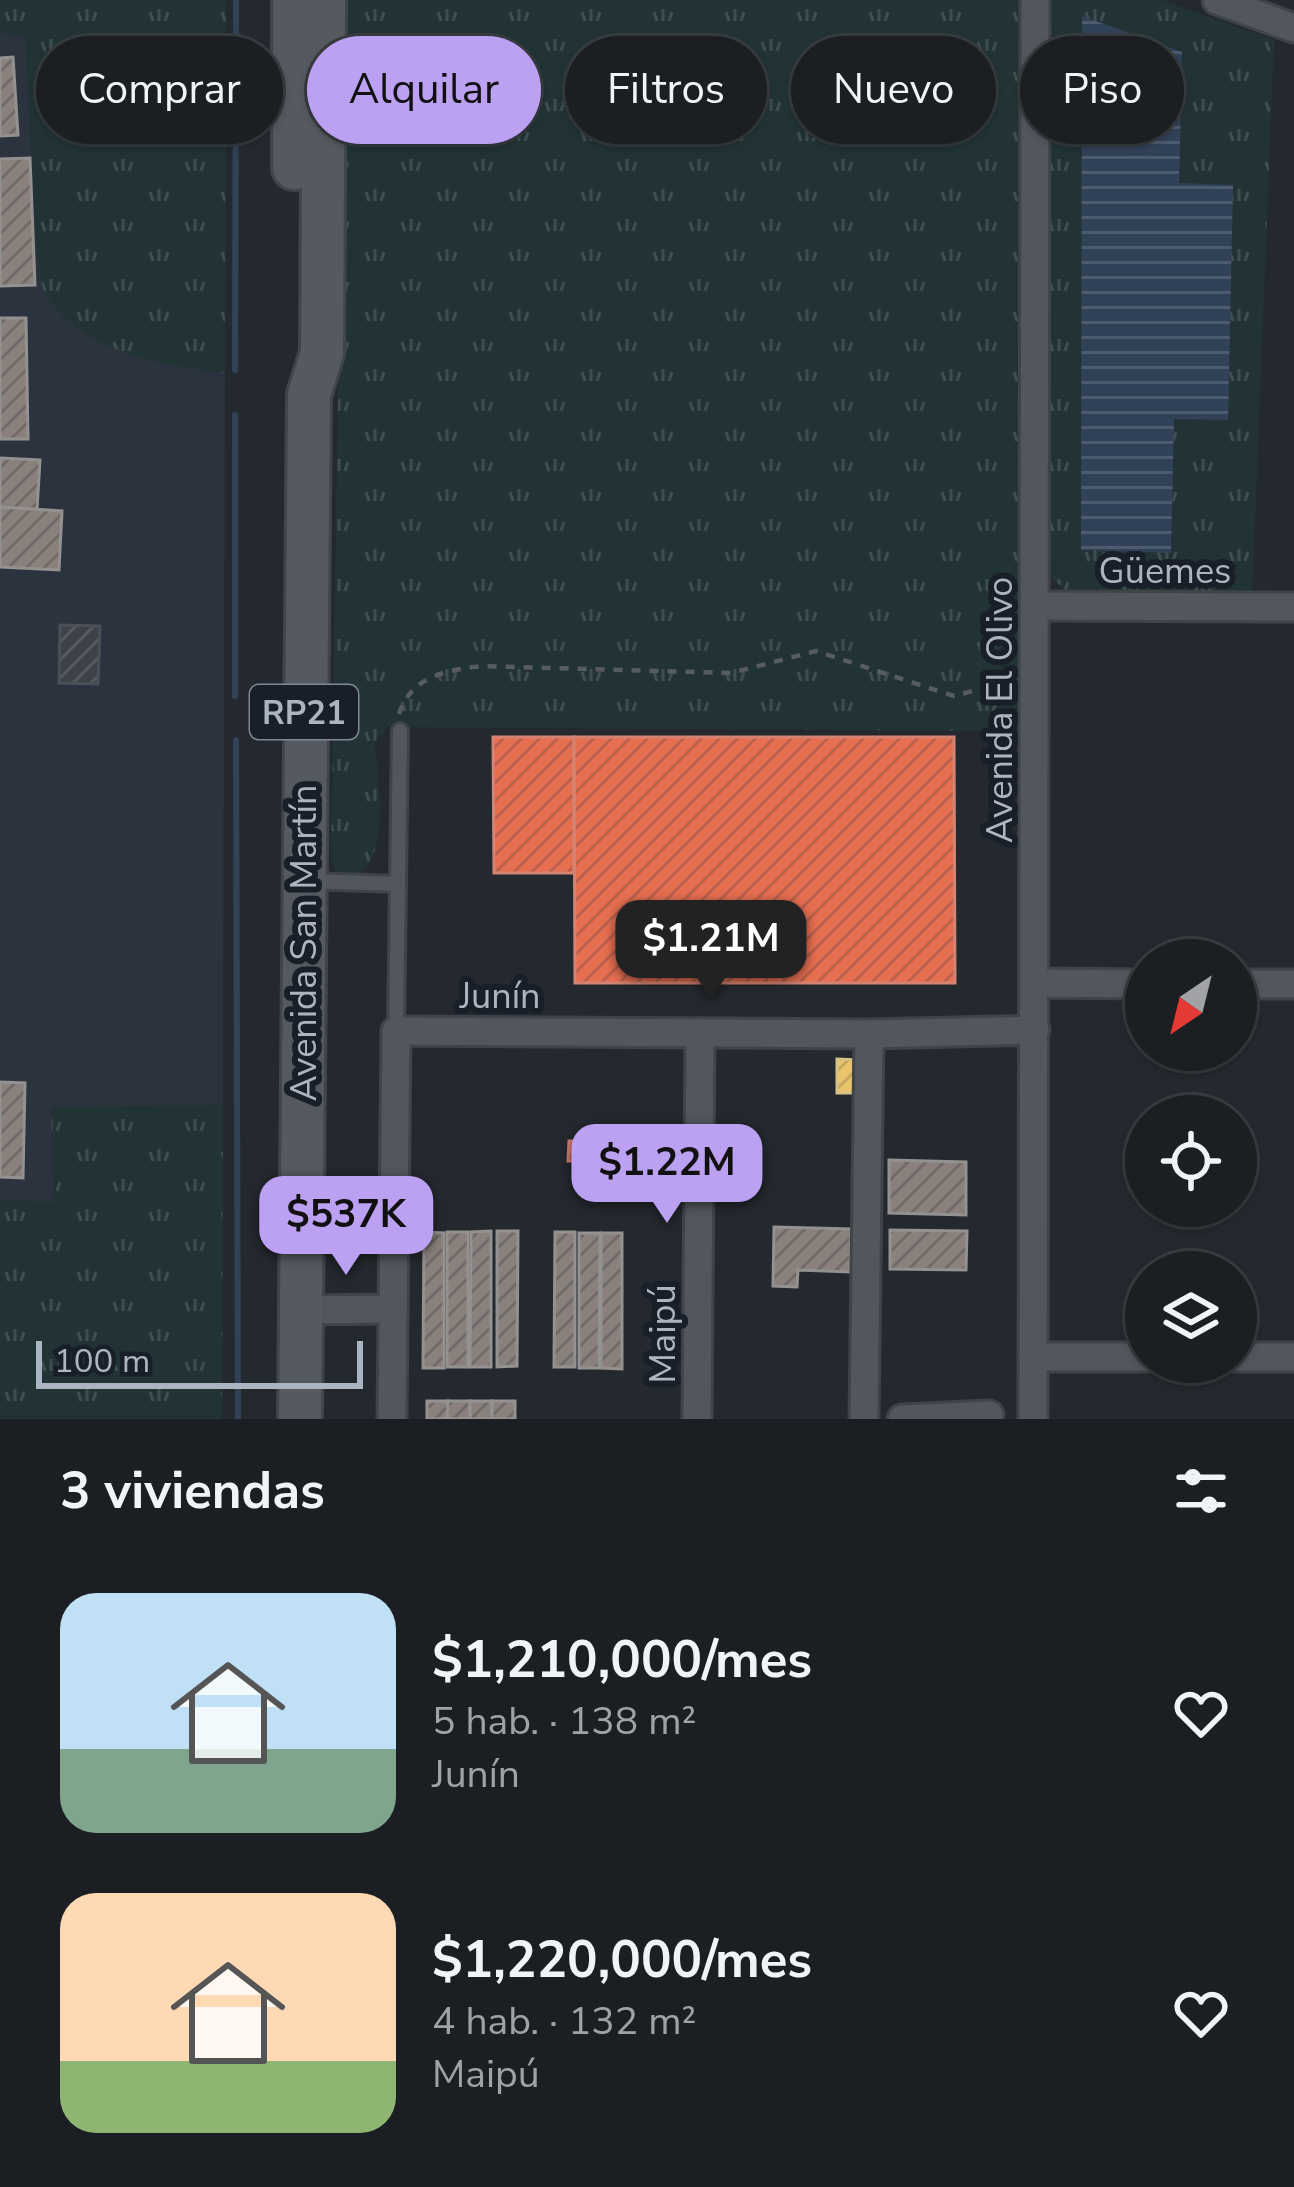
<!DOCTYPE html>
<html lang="es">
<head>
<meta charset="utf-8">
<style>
  body { margin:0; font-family:"Nunito Sans",sans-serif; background:#282c30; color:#f1f3f6; height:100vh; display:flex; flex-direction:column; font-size:45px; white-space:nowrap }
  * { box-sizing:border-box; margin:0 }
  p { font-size:39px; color:#a0a2a6 }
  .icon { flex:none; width:66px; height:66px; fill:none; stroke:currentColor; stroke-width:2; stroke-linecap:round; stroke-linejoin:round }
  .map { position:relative; height:1419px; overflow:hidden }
  .side { display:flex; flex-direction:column; background:#1b1f23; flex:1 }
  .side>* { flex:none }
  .guide { position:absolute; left:36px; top:36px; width:1224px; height:108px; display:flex; gap:24px }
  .needle { width:78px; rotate:215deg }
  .controls { position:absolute; left:1125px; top:939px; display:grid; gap:24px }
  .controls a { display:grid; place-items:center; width:132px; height:132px; border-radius:50%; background:#1b1f23; box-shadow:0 3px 9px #0004,0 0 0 3px #393d41; font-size:60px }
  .scale { position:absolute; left:36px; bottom:30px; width:327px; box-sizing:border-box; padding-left:12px; border:6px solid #abb5c2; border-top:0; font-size:33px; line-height:42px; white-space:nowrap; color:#abb5c2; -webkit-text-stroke:9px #181f29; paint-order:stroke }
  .price { position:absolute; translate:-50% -102px; padding:0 27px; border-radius:24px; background:#bca0f2; color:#111; font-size:39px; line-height:78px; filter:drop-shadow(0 3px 6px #0008) }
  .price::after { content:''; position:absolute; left:50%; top:72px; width:36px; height:27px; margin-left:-18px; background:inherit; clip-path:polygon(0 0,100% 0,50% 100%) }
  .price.on { background:#222; color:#fff }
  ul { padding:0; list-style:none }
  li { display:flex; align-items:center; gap:36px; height:300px; padding:0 60px }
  li span { display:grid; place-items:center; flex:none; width:336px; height:240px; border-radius:36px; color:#555 }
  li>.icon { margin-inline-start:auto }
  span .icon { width:144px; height:144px; fill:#fffc; stroke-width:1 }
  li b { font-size:51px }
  h2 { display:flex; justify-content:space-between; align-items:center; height:144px; padding:0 60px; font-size:51px }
  .pill { padding:0 42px; border-radius:54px; background:#1b1f23; box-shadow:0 3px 9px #0004,0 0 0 3px #393d41; font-size:42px; line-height:108px }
  .pill.on { background:#bca0f2; color:#111 }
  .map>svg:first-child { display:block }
  .airport { fill:#2b333f }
  .grass { fill:url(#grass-tufts) }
  .water { fill:url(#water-rules) }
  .homes { fill:url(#homes-hatch); stroke:#d6c084; stroke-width:3 }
  .shops { fill:url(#shops-hatch); stroke:#d58473; stroke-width:3 }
  .industry { fill:url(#industry-hatch); stroke:#949191; stroke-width:3 }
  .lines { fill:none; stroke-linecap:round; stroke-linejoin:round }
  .stream { stroke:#314258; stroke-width:6 }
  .building { fill:url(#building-hatch); stroke:#4b5058; stroke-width:3 }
  .lane-casing { stroke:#3f4449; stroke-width:20 }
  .street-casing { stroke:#3f4449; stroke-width:33 }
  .primary-casing { stroke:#40454c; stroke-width:48 }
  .path { stroke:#565c61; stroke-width:4.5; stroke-dasharray:9 9; stroke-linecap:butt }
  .lane { stroke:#52575e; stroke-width:14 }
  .street { stroke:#52575e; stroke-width:27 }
  .primary { stroke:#555960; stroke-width:42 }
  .labels { text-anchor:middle; stroke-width:12; stroke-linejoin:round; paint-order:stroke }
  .shield { fill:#181f29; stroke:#7f8894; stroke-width:3 }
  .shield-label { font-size:33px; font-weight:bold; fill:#abb5c2 }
  .street-label { font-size:36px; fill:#abb5c2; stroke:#181f29 }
</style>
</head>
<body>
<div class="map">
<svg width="1294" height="1419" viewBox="0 0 1294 1419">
  <defs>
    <pattern id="grass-tufts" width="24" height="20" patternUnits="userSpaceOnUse" patternTransform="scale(3)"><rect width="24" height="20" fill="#213335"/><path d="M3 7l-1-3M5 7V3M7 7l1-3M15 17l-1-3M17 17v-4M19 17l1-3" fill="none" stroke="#3f4e51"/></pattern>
    <pattern id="water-rules" width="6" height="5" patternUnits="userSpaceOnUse" patternTransform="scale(3)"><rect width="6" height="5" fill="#314258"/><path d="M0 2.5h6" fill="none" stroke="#4c5b6e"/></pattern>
    <pattern id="homes-hatch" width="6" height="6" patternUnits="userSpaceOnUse" patternTransform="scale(3)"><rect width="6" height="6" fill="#e9c46a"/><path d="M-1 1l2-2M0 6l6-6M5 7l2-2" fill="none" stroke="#c5a860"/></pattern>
    <pattern id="shops-hatch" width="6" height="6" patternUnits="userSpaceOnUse" patternTransform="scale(3)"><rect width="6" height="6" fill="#e76f51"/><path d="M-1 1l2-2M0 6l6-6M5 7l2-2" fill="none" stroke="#ba614b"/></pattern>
    <pattern id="industry-hatch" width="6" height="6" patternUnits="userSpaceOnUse" patternTransform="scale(3)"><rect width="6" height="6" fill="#8a817c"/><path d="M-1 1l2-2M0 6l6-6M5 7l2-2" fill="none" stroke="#706a68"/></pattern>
    <pattern id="building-hatch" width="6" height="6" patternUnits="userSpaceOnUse" patternTransform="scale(3)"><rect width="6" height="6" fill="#3d4248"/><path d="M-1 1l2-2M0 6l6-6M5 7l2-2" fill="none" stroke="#565b61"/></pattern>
  </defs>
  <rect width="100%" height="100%" fill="#24292f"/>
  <polygon class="airport" points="0,0 226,0 222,1419 0,1419"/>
  <g class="grass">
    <path d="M0,0H226L225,373C159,364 86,355 45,294C35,278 27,71 25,36L0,33Z"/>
    <path d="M344,0H1022L1019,731L388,727L375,741C376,779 393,851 357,875L336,871L331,859Z"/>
    <polygon points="1050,0 1161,0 1274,40 1252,594 1070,593 1048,576"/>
    <polygon points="223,1105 222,1419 0,1419 0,1200 53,1202 51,1107"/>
  </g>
  <polygon class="water" points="1082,16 1182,52 1179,183 1233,185 1228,420 1174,419 1171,553 1081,550"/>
  <polygon class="homes" points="837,1059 858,1060 858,1093 837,1093"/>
  <g class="shops">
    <polygon points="493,737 574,737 574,873 494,873"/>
    <polygon points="574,737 954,737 955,983 575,983"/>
    <polygon points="569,1141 612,1141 611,1153 623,1153 623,1168 582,1173 582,1161 568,1161"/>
  </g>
  <g class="industry">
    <polygon points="13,57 18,135 0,136 0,58"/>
    <polygon points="30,158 35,285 0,286 0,159"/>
    <polygon points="0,318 26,318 28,439 0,439"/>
    <polygon points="0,458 40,460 37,510 0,507"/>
    <polygon points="0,507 62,511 59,570 0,567"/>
    <polygon points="0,1082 25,1083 23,1178 0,1177"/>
    <polygon points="889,1160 966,1162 966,1215 889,1213"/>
    <polygon points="774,1227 851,1229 850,1272 798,1270 797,1287 773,1286"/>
    <polygon points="890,1230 967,1231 966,1270 890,1269"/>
    <polygon points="491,1231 491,1367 470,1367 471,1232"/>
    <polygon points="497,1231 518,1231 517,1366 497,1367"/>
    <polygon points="424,1232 444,1233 444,1368 423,1368"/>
    <rect x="447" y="1232" width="21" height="135"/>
    <polygon points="555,1232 575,1232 575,1367 554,1367"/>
    <polygon points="579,1233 600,1233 599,1368 579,1368"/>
    <polygon points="601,1233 622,1233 622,1369 601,1368"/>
    <polygon points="427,1401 448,1401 447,1419 427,1419"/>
    <polygon points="448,1401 470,1401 470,1419 447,1419"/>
    <rect x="470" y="1401" width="22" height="18"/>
    <rect x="492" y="1401" width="23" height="18"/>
  </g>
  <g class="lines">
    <g class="stream">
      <polyline points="235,370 236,0"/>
      <polyline points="235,415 235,696"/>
      <polyline points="236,740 238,1419"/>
    </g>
  </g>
  <polygon class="building" points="60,625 100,626 98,684 59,683"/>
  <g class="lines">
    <g class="lane-casing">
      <g id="lane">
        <polyline points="307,881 398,884"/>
        <polyline points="396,1031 400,731"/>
      </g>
    </g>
    <g class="street-casing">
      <g id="street">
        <polyline points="1217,0 1294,28"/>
        <polyline points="1035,606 1294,607"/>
        <polyline points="1035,983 1146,984"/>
        <polyline points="1236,984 1294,984"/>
        <polyline points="301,1310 393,1309"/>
        <polyline points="1033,1357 1146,1357"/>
        <polyline points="1236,1357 1294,1357"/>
        <polyline points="392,1419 396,1031 869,1034 1035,1030"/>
        <polyline points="697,1419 700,1033"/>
        <polyline points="864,1419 869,1034"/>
        <polyline points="902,1419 989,1415"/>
        <polyline points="1033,1419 1035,0"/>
      </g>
    </g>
    <g class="primary-casing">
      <g id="primary">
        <polyline points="294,0 294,168"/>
        <polyline points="300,1419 309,395 322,353 324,0"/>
      </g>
    </g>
    <path class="path" d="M399,714C411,676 447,670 482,666L731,673L816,651L954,696L1013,680"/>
    <use href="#lane" class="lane"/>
    <use href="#street" class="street"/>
    <use href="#primary" class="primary"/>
  </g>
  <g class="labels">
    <rect class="shield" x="250" y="685" width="108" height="54" rx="9"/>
    <g class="shield-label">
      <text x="304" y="724">RP21</text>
    </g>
    <g class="street-label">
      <text x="1165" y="583">Güemes</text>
      <text transform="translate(999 710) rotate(-90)" y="13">Avenida El Olivo</text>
      <text transform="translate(303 943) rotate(-90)" y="13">Avenida San Martín</text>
      <text x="500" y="1008">Junín</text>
      <text transform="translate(662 1334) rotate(-90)" y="13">Maipú</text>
    </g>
  </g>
</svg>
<div class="controls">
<a><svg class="needle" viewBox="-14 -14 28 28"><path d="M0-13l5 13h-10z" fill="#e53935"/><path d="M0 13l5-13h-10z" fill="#a0a2a6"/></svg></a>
<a><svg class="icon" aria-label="locate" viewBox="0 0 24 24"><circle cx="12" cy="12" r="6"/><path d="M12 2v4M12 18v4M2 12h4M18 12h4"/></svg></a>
<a><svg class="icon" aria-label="layers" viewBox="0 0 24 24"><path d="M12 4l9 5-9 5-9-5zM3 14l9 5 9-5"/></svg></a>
</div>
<div class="scale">100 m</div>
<b class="price on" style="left:711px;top:1002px">$1.21M</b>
<b class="price" style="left:667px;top:1226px">$1.22M</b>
<b class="price" style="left:346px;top:1278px">$537K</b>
<div class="guide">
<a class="pill">Comprar</a>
<a class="pill on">Alquilar</a>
<a class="pill">Filtros</a>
<a class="pill">Nuevo</a>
<a class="pill">Piso</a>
</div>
</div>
<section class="side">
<h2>3 viviendas<svg class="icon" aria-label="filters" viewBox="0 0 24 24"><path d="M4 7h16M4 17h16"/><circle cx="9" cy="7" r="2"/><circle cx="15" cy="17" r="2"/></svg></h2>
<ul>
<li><span style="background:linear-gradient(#bfe0f5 65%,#7fa58c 0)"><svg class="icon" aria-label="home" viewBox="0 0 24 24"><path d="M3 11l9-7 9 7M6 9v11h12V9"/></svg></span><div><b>$1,210,000/mes</b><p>5 hab. · 138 m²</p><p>Junín</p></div><svg class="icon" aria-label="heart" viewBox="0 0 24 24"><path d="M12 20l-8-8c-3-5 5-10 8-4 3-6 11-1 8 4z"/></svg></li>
<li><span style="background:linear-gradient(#ffd9b3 70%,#8fb573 0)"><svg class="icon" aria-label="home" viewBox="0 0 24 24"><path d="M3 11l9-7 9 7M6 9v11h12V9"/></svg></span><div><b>$1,220,000/mes</b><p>4 hab. · 132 m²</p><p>Maipú</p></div><svg class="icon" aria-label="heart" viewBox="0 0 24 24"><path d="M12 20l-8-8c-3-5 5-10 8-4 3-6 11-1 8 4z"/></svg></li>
</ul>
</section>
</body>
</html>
